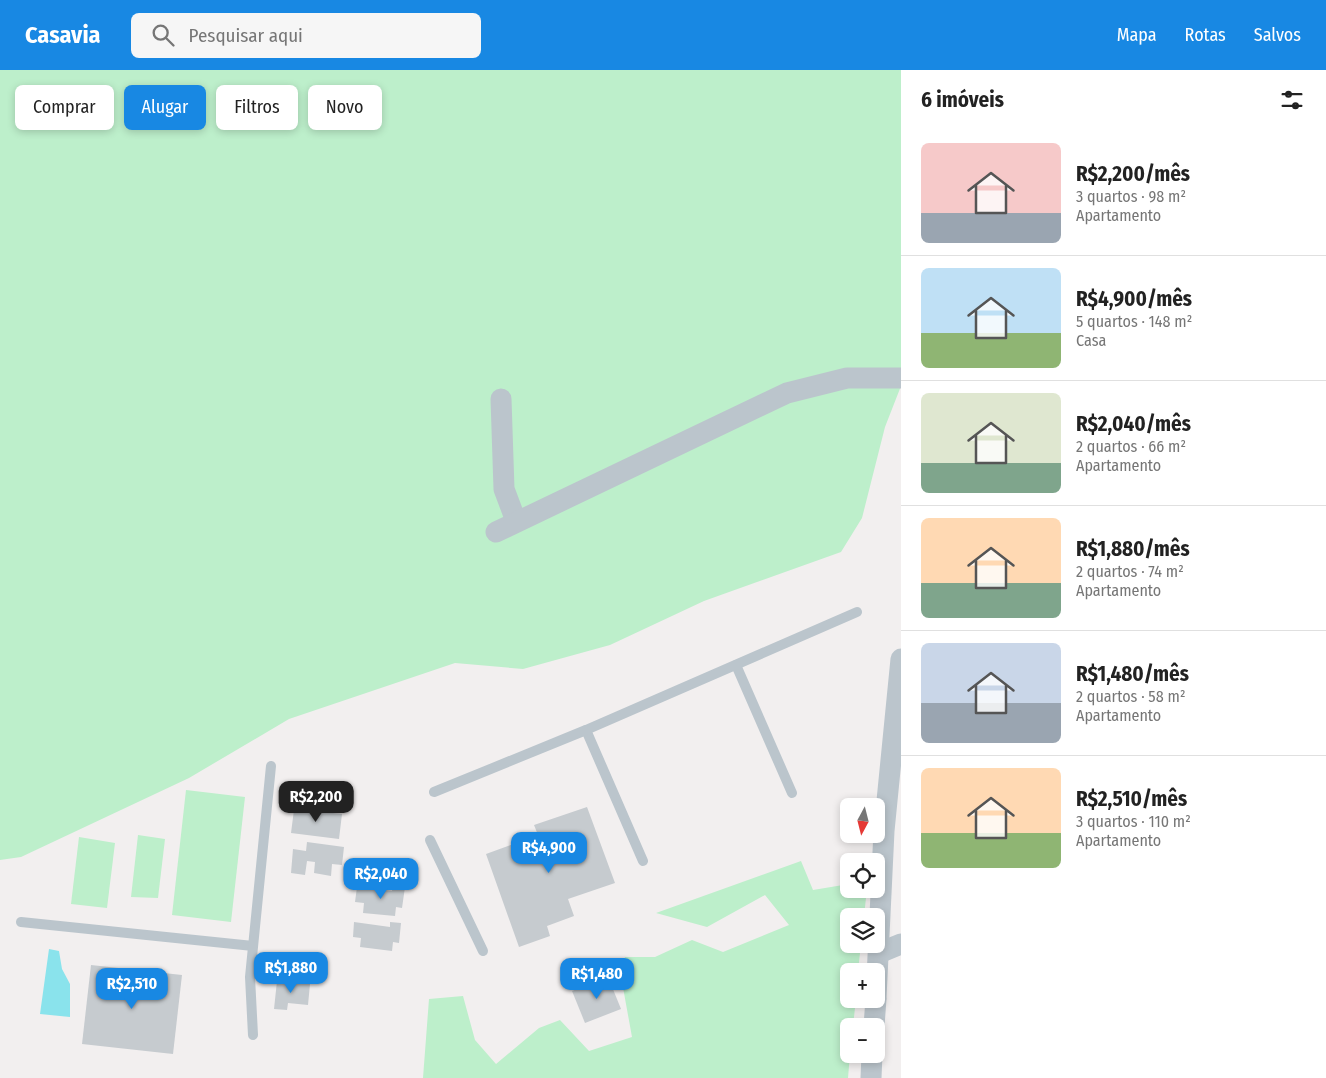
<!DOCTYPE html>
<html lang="pt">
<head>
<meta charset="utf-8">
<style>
  body { margin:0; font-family:"Fira Sans Condensed",sans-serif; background:#f6f6f6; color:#222; height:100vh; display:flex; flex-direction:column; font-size:19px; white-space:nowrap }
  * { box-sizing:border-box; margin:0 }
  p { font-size:16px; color:#767676 }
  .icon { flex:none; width:28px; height:28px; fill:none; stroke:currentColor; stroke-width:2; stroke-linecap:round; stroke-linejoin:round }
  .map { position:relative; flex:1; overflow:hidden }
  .sheet { display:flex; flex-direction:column; background:#fff; width:425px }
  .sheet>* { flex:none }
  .top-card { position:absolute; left:15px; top:15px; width:475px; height:45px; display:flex; gap:10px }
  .needle { width:32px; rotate:187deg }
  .fabs { position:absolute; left:840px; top:728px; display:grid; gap:10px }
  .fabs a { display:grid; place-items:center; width:45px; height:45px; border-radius:8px; background:#fff; box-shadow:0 2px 8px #0003; font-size:25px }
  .price { position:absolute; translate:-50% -42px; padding:0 11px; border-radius:10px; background:#1888e3; color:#fff; font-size:16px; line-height:32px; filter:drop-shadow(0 1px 2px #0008) }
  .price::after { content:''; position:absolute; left:50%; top:30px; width:15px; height:11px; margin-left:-8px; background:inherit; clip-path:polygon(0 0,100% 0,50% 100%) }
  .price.active { background:#222; color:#fff }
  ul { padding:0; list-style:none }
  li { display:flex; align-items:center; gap:15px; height:125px; padding:0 20px }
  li+li { border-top:1px solid #e0e0e0 }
  li span { display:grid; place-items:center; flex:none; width:140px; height:100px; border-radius:8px; color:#555 }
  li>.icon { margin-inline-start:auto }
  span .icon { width:60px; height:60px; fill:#fffc; stroke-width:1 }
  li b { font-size:21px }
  h2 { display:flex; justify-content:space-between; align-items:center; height:60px; padding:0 20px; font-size:21px }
  .pill { padding:0 18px; border-radius:8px; background:#fff; box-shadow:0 2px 8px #0003; font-size:18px; line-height:45px }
  .pill.active { background:#1888e3; color:#fff }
  header { display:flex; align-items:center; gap:30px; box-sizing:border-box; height:70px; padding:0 25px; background:#1888e3; color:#fff }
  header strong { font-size:24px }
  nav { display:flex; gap:28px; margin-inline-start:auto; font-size:18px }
  .search { width:350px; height:45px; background:#f6f6f6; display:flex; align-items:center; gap:12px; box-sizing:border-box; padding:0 18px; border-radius:8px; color:#767676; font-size:19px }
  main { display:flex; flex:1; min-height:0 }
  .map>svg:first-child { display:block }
  .green { fill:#bdefcb }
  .water { fill:#8ae3ec }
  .building { fill:#c6cbcf }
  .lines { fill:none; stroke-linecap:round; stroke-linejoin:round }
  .lane { stroke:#bbc5cc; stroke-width:10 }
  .street { stroke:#bbc5cc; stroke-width:21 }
</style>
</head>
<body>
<header>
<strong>Casavia</strong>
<div class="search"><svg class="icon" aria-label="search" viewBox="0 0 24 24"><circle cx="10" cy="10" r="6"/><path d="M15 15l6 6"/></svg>Pesquisar aqui</div>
<nav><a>Mapa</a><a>Rotas</a><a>Salvos</a></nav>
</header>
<main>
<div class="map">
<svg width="901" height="1008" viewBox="0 0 901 1008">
  <rect width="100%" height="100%" fill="#f2efef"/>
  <g class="green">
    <polygon points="0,0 901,0 901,316 885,357 862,448 841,482 704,531 610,575 523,599 455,593 289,649 189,708 21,787 0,790"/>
    <polygon points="186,720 245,727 231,852 172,845"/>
    <polygon points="138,765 165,769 158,828 131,827"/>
    <polygon points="79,767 115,773 107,838 71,834"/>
    <polygon points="801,791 813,820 849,814 849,819 867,819 864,846 849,846 849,874 861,874 858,901 849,901 849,929 856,929 853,956 849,956 850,984 848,1008 423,1008 429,929 463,926 475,970 496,994 539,958 560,950 589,981 632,967 620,901 625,887 655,887 692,870 723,882 789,855 765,825 707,857 656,843"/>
  </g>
  <polygon class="water" points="49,879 59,881 62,899 70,914 70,947 40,944"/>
  <g class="building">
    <polygon points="295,732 306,734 305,740 342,744 339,769 291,763"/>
    <polygon points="587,737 615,813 568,829 574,846 547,856 550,866 519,877 486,784 538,765 534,755"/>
    <polygon points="307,772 344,777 342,795 332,794 331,806 314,803 315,792 307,791 305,805 291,803 293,779 306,781"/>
    <polygon points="393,815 405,817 402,838 396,837 395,846 363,843 364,833 355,832 357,817 392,821"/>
    <polygon points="354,852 390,857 390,852 401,853 399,873 393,872 392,881 360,877 361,868 353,867"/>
    <polygon points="91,895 182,905 173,984 82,974"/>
    <polygon points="608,907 621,939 585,953 572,921"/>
    <polygon points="277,911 310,914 308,935 288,933 287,940 274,939"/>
  </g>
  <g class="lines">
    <g class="lane">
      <polyline points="736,595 792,723"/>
      <polyline points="586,660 643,791"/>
      <polyline points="434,722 586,660 857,542"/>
      <polyline points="430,770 483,881"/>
      <polyline points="21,852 253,876"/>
      <polyline points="253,965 250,907 271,696"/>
    </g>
    <g class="street">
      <polyline points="501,329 504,419 516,451"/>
      <polyline points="496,462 787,323 847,308 901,308"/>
      <polyline points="879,883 901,874"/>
      <polyline points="876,928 884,761 901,589"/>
      <polyline points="874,956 876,929"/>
      <polyline points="871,1008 872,984"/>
    </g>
  </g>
</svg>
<div class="fabs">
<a><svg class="needle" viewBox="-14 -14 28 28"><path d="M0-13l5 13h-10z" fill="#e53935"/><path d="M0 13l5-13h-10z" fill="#767676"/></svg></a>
<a><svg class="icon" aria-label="locate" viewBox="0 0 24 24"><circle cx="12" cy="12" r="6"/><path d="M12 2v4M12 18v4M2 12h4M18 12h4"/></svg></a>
<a><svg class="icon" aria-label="layers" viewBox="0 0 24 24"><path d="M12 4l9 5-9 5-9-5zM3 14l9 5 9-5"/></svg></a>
<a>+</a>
<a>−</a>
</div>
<b class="price active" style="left:316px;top:753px">R$2,200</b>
<b class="price" style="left:549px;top:804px">R$4,900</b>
<b class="price" style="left:381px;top:830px">R$2,040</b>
<b class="price" style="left:291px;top:924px">R$1,880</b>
<b class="price" style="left:597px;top:930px">R$1,480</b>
<b class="price" style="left:132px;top:940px">R$2,510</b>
<div class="top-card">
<a class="pill">Comprar</a>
<a class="pill active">Alugar</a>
<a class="pill">Filtros</a>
<a class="pill">Novo</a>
</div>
</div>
<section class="sheet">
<h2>6 imóveis<svg class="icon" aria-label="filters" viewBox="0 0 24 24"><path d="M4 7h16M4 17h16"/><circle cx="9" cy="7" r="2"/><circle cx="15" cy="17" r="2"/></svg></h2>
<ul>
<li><span style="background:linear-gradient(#f6c9c9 70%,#9aa5b1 0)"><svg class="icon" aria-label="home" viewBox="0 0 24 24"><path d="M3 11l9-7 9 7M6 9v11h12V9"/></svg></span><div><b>R$2,200/mês</b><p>3 quartos · 98 m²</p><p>Apartamento</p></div></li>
<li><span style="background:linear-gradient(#bfe0f5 65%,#8fb573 0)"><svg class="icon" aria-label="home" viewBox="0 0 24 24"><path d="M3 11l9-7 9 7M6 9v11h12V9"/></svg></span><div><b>R$4,900/mês</b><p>5 quartos · 148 m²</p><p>Casa</p></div></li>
<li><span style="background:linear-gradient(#dfe7d0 70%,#7fa58c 0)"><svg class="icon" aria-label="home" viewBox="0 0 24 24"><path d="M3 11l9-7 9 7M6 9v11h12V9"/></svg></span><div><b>R$2,040/mês</b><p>2 quartos · 66 m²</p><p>Apartamento</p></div></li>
<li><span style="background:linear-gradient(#ffd9b3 65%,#7fa58c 0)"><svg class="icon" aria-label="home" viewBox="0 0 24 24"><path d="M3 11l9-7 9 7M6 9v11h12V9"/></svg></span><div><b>R$1,880/mês</b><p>2 quartos · 74 m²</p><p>Apartamento</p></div></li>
<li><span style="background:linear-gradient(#c9d6e8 60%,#9aa5b1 0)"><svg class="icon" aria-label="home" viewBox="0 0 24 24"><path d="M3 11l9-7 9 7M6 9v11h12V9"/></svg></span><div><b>R$1,480/mês</b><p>2 quartos · 58 m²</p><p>Apartamento</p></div></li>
<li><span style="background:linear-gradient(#ffd9b3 65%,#8fb573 0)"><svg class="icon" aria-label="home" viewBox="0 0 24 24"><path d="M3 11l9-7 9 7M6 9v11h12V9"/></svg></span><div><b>R$2,510/mês</b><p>3 quartos · 110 m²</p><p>Apartamento</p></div></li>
</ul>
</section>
</main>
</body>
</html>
